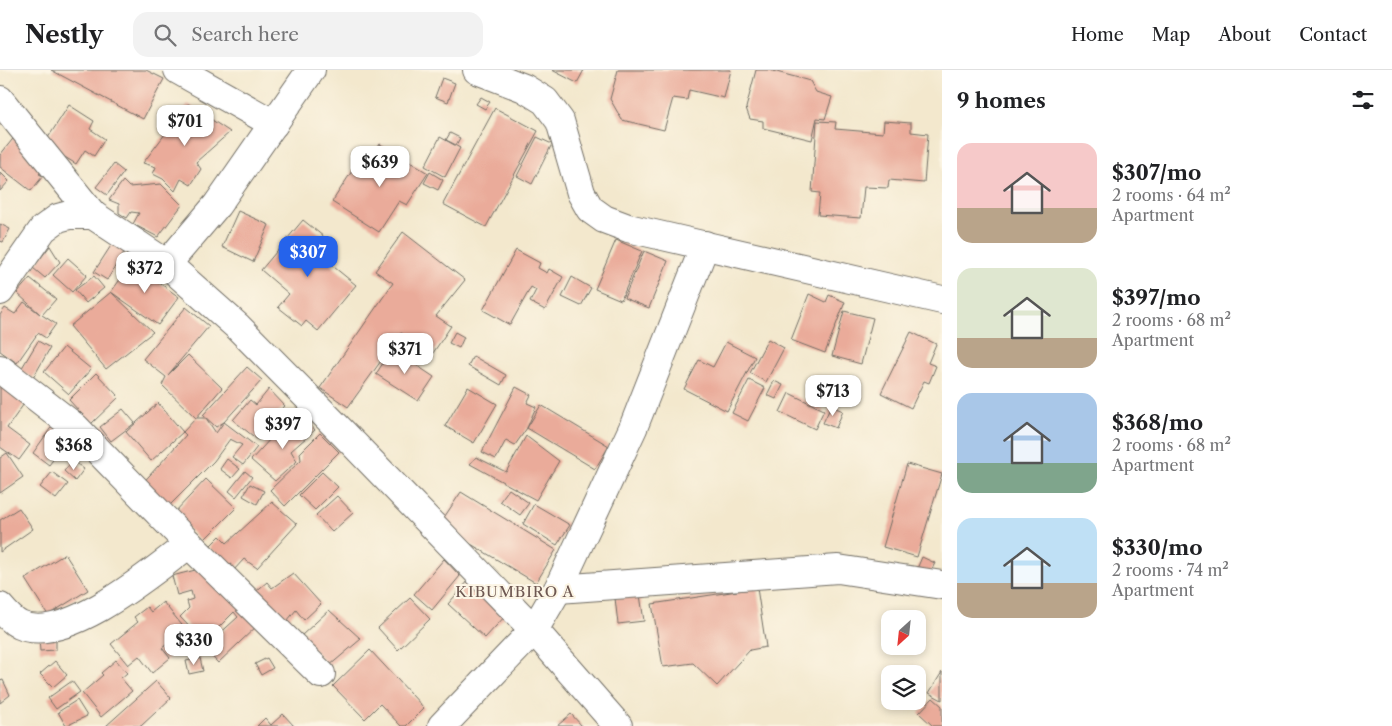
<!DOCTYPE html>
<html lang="en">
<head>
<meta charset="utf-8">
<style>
  body { margin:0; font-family:"Libre Caslon Text",serif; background:#f2f2f2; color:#202124; height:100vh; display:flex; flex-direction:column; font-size:19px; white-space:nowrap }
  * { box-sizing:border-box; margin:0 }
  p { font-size:16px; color:#757577 }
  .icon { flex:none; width:28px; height:28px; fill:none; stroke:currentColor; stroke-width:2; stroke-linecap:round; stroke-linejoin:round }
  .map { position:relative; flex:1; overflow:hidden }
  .side { display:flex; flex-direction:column; background:#fff; width:450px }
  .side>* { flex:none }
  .needle { width:32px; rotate:207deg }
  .controls { position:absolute; left:881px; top:540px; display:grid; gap:10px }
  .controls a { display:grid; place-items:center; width:45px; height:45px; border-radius:10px; background:#fff; box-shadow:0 2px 8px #0003; font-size:25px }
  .price { position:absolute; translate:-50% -42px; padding:0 11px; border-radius:10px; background:#fff; color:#222; font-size:16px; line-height:32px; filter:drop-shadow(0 1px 2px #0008) }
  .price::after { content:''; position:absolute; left:50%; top:30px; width:15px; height:11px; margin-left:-8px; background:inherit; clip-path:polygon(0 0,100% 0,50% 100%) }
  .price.selected { background:#2563eb; color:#fff }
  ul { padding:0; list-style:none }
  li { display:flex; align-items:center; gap:15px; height:125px; padding:0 15px }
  li span { display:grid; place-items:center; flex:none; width:140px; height:100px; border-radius:15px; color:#555 }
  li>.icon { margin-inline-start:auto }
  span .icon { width:60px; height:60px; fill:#fffc; stroke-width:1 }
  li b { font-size:21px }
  h2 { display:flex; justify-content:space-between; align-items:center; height:60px; padding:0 15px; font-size:21px }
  header { display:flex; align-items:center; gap:30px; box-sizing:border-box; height:70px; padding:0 25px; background:#fff; border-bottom:1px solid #e0e0e0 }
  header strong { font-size:24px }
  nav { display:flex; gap:28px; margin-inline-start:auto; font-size:18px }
  .search { width:350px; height:45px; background:#f2f2f2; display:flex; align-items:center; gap:12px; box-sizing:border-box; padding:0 18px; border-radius:15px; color:#757577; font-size:19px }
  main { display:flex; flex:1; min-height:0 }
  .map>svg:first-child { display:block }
  .building { fill:#eaab9a }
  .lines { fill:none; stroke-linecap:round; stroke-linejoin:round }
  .minor-casing { stroke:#716d64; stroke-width:30 }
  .minor { stroke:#fff; stroke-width:28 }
  .labels { text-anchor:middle; stroke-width:4; stroke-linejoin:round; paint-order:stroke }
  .quarter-label { font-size:15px; letter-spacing:1px; fill:#6e5852; stroke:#fcf5e5 }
</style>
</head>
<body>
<header>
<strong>Nestly</strong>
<div class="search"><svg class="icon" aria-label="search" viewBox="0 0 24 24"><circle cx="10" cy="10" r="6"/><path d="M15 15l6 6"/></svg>Search here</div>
<nav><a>Home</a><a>Map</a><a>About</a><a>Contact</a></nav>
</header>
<main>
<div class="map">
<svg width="942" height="656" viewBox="0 0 942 656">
  <rect width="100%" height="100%" fill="#fcf5e5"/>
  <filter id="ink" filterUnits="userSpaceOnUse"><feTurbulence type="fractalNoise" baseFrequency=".02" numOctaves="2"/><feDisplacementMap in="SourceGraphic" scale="10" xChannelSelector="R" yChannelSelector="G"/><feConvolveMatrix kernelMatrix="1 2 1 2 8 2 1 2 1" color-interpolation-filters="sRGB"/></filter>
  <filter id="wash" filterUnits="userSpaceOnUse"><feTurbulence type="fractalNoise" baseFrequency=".0096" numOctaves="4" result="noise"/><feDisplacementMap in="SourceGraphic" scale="20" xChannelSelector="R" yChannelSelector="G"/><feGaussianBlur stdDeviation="1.12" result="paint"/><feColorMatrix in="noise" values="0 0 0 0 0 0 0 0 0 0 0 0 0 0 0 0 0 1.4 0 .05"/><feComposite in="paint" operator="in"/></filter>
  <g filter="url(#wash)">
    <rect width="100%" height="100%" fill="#f3e8cd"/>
    <g id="blocks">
      <g class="building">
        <polygon points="51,0 146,0 164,9 143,49"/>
        <polygon points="552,0 584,0 577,13"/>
        <polygon points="618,0 731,0 724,28 689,20 687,30 673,28 664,60 622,50 610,29"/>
        <polygon points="756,0 769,0 810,11 816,22 832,27 825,49 817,48 812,70 763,58 763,51 750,49 746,38"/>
        <polygon points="442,8 455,13 448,32 435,27"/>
        <polygon points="481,27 490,32 485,39 476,34"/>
        <polygon points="188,34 230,62 196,92 201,99 191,115 181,109 175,121 163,109 153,104 156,97 143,93"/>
        <polygon points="69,35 94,51 90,59 105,69 94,86 85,80 76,94 44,74"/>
        <polygon points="495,38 538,61 486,157 443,134"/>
        <polygon points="817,51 836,52 835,59 883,63 884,51 911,53 911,62 928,64 924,113 889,110 888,118 864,117 861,148 818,145 820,123 812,122"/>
        <polygon points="20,60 48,93 39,104 43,106 31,121 0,97 0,85"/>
        <polygon points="450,63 460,68 456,75 446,70"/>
        <polygon points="440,67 460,78 445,107 425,96"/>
        <polygon points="537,67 552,74 532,114 517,106"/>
        <polygon points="380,74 428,103 407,135 399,131 379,162 332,132 352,101 361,106"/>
        <polygon points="114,94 124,102 107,125 96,117"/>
        <polygon points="0,102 9,111 0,121"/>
        <polygon points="430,102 443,110 438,120 424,113"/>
        <polygon points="123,111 129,117 161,114 182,135 158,167 133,154 139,143 131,142 127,148 119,143 119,134 109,130"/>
        <polygon points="238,141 269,155 253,192 222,177"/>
        <polygon points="303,150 329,171 318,184 356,215 318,261 306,251 302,256 278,237 289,224 261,200"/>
        <polygon points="0,154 10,159 3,172 0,171"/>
        <polygon points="403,162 465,210 436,246 451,256 433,283 401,263 348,337 320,318 393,213 375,201"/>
        <polygon points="616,170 642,181 621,230 595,219"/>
        <polygon points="114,171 126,179 107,210 94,202"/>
        <polygon points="50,176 60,192 45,208 33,198"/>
        <polygon points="516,180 540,193 538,198 547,203 549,199 563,207 545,240 530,232 536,220 531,217 510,255 483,240"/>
        <polygon points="644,181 668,191 649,238 624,228"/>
        <polygon points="68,188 87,205 72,222 53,205"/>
        <polygon points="132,193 179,227 158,255 111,222"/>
        <polygon points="94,206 104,218 86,233 75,220"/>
        <polygon points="572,207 591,218 581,236 562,227"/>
        <polygon points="30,208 56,229 42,245 56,254 46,268 38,263 17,293 0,281 0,245 5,238 15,244 24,232 40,244 17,223"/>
        <polygon points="111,222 153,262 106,299 70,256"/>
        <polygon points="809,224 826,232 829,225 845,232 825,283 791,270"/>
        <polygon points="186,237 209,256 168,305 188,285 222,318 196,348 162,315 166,307 143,289"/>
        <polygon points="844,241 873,248 861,294 832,286"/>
        <polygon points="455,262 464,267 459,278 449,273"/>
        <polygon points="911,262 936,274 928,293 936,296 929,313 924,311 911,338 881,323"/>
        <polygon points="768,269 784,278 766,312 750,303"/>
        <polygon points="38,271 50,278 33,308 20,301"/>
        <polygon points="726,272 755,287 727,341 684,319 699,290 713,297"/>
        <polygon points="64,277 91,299 69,324 44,302"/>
        <polygon points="392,279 434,307 418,331 376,304"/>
        <polygon points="473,286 506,305 501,315 468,296"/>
        <polygon points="247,297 262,310 224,352 216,357 203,345"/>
        <polygon points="96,303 119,327 91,354 69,330"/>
        <polygon points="0,309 28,328 7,358 30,375 19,390 0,377"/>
        <polygon points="749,310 765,318 748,351 732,343"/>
        <polygon points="774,311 783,315 776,329 767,325"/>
        <polygon points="468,317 497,334 474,373 445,356"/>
        <polygon points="516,317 531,325 527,333 536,337 527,358 515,375 506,370 496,389 482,382"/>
        <polygon points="269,319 285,336 276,344 284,353 258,370 233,350 250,330 256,335"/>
        <polygon points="789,323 824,340 815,359 780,342"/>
        <polygon points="158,333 183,362 151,391 126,362"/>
        <polygon points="541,335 609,376 595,399 527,358"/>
        <polygon points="831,336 843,341 836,358 823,353"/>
        <polygon points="123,339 135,353 111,371 100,357"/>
        <polygon points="303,345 315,360 291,381 297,391 275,411 251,390 272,367 276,372"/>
        <polygon points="196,348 206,348 216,363 224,352 257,377 243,395 232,387 242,375 230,369 214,391 165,440 140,416 186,365 183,362"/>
        <polygon points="55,352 72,365 49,395 33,383"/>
        <polygon points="320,363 339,382 285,436 270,420 301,390 300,383"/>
        <polygon points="526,366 559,391 536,430 470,394 476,387 506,402"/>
        <polygon points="73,372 80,377 72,388 64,382"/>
        <polygon points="7,383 23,407 0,423 0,388"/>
        <polygon points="227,389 240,399 232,408 220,399"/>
        <polygon points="73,391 84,399 75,411 64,401"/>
        <polygon points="907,394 942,404 917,487 883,477"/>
        <polygon points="245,401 252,407 236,427 229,421"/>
        <polygon points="52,402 68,414 56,429 40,417"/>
        <polygon points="322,402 338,417 315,440 299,425"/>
        <polygon points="206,409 236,438 202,472 173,444"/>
        <polygon points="250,414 264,421 257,434 243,426"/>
        <polygon points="509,419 529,433 520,445 500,431"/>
        <polygon points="461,422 556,480 536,513 439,455"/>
        <polygon points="337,426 353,443 332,462 316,445"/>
        <polygon points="272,432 297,454 257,498 244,489 233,501 209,477 220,466 227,473"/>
        <polygon points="534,434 570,455 557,475 523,454"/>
        <polygon points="19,438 33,459 0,482 0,450"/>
        <polygon points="65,484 88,520 48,545 25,509"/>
        <polygon points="922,487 935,493 928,507 916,501"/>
        <polygon points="444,489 460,506 432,540 414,524"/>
        <polygon points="207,497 260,553 218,593 204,578 238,547 234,542 204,572 180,547 189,538 187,531 193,529 191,521 177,525 172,506"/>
        <polygon points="293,503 321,534 304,550 296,540 283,556 254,523 267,512 272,518"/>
        <polygon points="469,510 507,544 485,568 448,534"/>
        <polygon points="757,518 766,577 750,580 717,616 693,593 663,597 652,534"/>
        <polygon points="640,525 644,551 618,554 615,528"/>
        <polygon points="410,528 430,549 398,580 378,558"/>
        <polygon points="163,532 186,560 162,578 170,588 152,603 139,586 128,595 111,574 138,552 134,547 147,537 151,542"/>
        <polygon points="329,540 361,569 329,596 301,566"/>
        <polygon points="56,568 56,580 40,581 39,569"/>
        <polygon points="370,580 424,638 406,656 401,656 380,634 365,649 333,616"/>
        <polygon points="200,588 203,601 189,604 186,591"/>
        <polygon points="267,588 273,598 261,605 255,594"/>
        <polygon points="116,590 127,603 121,608 132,621 101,647 82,623 103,605 101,603"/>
        <polygon points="55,591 67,605 53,617 40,604"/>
        <polygon points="942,602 942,630 929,623"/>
        <polygon points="3,610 10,625 0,633 0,611"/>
        <polygon points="72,611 80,622 56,639 48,628"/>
        <polygon points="156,611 171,628 141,656 106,656"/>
        <polygon points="933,628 942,636 942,656 933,656 919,643"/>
        <polygon points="77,630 87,646 66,656 58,642"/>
        <polygon points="283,644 294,656 257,656 265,648 271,655"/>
        <polygon points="571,644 582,656 557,656"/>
      </g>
    </g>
  </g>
  <g filter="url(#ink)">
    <use href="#blocks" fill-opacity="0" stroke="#716d64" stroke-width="1"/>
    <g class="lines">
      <g class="minor-casing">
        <g id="minor">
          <polyline points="178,0 274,54"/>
          <polyline points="477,0 524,18 545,31 560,51 581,123 590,139 604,149 628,158 942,230"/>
          <polyline points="0,30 93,145"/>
          <polyline points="167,194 217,135 311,0"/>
          <polyline points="0,221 43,159 58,148 69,145 93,145 167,194 238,257 344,364 534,560 618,656"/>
          <polyline points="0,299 75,357 189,474"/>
          <polyline points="558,519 838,499 942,515"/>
          <path d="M0,537C6,544 12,551 20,555C65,576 155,500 189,474L321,604"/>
          <polyline points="442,656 534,560 558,519 633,358 705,175"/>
        </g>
      </g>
      <use href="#minor" class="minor"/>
    </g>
  </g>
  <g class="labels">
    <g class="quarter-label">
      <text x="515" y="527">KIBUMBIRO A</text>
    </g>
  </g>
</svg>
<div class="controls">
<a><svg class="needle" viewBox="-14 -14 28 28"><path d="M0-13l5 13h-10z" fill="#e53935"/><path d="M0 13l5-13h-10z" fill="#757577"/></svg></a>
<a><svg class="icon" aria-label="layers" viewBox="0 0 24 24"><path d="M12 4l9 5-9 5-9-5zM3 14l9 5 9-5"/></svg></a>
</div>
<b class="price" style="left:185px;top:77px">$701</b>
<b class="price" style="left:380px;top:118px">$639</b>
<b class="price selected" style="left:308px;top:208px">$307</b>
<b class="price" style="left:145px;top:224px">$372</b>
<b class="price" style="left:405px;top:305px">$371</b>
<b class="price" style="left:833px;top:347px">$713</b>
<b class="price" style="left:283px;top:380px">$397</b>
<b class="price" style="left:74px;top:401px">$368</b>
<b class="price" style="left:194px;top:596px">$330</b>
</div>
<section class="side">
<h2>9 homes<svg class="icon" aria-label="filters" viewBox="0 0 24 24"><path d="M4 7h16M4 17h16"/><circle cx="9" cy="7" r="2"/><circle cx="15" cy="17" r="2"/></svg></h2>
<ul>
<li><span style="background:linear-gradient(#f6c9c9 65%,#b9a48a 0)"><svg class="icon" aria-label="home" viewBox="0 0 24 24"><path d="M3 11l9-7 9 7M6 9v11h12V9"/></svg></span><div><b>$307/mo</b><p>2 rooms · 64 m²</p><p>Apartment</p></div></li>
<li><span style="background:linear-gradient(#dfe7d0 70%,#b9a48a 0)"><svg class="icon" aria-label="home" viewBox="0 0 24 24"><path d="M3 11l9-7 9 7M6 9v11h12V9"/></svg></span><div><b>$397/mo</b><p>2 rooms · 68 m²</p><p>Apartment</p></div></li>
<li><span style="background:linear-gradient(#a9c7e8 70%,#7fa58c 0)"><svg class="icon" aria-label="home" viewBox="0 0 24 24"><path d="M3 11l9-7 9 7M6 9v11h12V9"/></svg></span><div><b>$368/mo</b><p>2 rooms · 68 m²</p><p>Apartment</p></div></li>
<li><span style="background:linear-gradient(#bfe0f5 65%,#b9a48a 0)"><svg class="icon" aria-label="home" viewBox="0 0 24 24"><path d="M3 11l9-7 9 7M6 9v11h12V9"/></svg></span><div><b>$330/mo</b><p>2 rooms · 74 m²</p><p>Apartment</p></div></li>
</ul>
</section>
</main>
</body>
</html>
